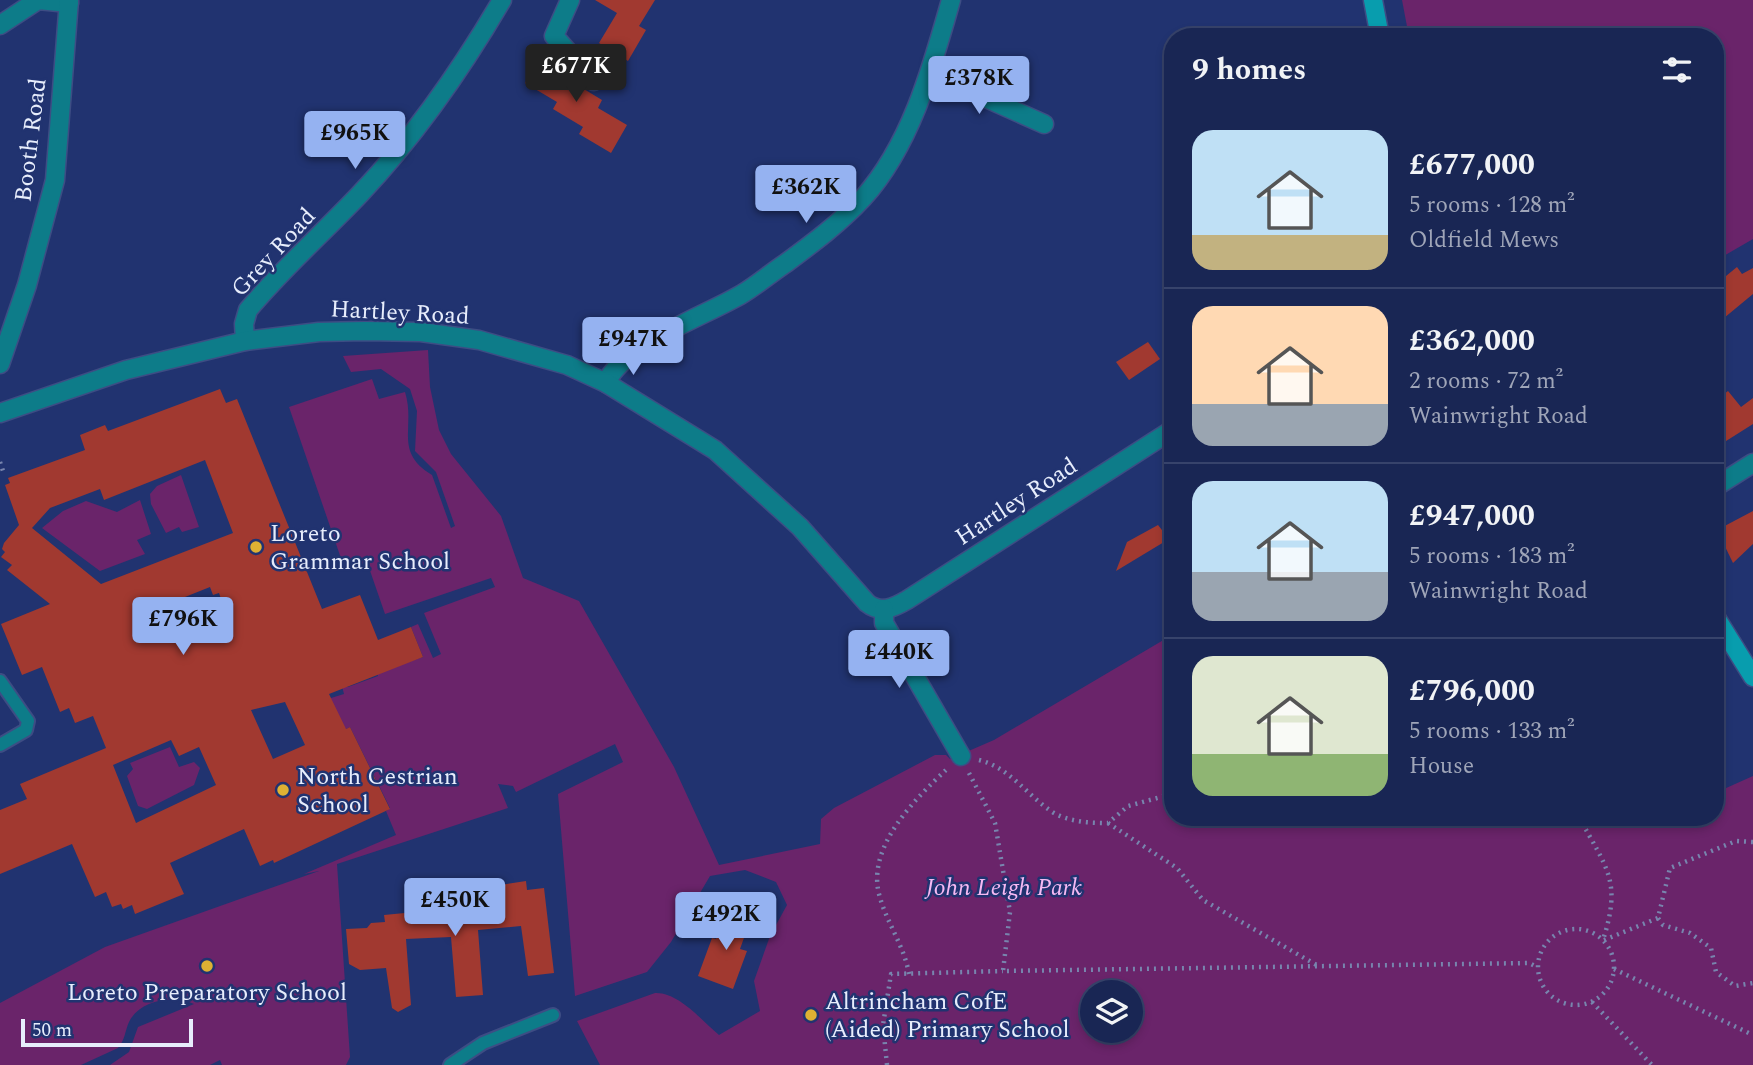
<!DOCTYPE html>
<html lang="en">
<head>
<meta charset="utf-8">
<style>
  body { margin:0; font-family:Spectral,serif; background:#26325e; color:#f1f3f6; height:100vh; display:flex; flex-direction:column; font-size:26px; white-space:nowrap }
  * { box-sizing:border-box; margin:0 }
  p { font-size:23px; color:#9fa5b8 }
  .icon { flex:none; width:38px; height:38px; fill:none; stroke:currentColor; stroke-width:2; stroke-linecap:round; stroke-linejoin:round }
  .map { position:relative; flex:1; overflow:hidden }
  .panel { position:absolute; left:1164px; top:28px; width:560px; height:798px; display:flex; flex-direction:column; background:#192654; border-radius:28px; box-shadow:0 4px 10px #0003,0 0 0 2px #37436b }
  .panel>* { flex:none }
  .tools { position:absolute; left:1080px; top:980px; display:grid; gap:14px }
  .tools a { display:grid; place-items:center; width:63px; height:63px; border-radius:50%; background:#192654; box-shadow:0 4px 10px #0003,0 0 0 2px #37436b; font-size:35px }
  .scale { position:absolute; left:21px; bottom:18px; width:172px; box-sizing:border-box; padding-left:7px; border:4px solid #e7edfc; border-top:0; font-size:19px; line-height:24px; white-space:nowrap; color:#e7edfc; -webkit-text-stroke:5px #213370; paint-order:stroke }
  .price { position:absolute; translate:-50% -60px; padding:0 16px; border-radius:7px; background:#95b2f1; color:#111; font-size:23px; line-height:46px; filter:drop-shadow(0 2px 4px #0008) }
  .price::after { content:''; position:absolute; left:50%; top:42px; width:21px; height:16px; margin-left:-10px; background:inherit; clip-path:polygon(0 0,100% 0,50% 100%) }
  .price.on { background:#222; color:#fff }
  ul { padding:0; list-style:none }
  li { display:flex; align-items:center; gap:21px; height:175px; padding:0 28px }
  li+li { border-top:2px solid #37436b }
  li span { display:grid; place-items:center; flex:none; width:196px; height:140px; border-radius:21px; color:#555 }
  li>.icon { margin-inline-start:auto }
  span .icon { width:84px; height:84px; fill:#fffc; stroke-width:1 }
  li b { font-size:30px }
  h2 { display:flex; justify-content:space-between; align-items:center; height:84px; padding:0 28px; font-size:30px }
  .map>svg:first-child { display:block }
  .green { fill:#6a246a; fill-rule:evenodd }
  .building { fill:#a13930; fill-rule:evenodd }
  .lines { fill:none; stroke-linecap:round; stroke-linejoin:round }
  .lane-casing { stroke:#3d4d84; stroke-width:16 }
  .street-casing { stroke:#3d4d84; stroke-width:21 }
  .secondary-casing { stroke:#3d4d84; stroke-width:21 }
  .path { stroke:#7885ae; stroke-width:4.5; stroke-dasharray:2 5; stroke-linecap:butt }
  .lane { stroke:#0d7c89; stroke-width:12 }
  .street { stroke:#0d7c89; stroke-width:18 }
  .secondary { stroke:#089dae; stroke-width:18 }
  .poi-dot { fill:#deb133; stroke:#213370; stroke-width:2.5 }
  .labels { text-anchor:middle; stroke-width:5; stroke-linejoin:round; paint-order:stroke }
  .street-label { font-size:24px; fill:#e7edfc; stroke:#213370 }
  .poi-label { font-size:24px; fill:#e7edfc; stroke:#213370; text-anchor:start }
  .park-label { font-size:24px; font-style:italic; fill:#f6b9f3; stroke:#213370 }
</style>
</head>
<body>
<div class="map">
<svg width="1753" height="1065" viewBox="0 0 1753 1065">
  <rect width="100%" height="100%" fill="#213370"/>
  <g class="green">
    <polygon points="1402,0 1753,0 1753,239 1715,261 1715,37 1409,37"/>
    <path d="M428,350L430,387L439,430L451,454L501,516L523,578L579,601L674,767L719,865L820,844L821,819L834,808L935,755H946L950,759L994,740L1172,635V817H1641L1652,821L1661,817H1715V793L1753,776V1065H600L577,1021L655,993C679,992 702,1021 719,1035L760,1011L754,981L770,936L787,905L776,882L745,870L710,876L671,942L647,972L575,996L558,794L623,762L615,744L516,792L513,786L498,784L508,808L337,864L350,1057L346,1065H222L220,1060L210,1065H110L129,1052L138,1027L194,1004C175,995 140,999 129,1022C125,1031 125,1040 118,1048L81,1065H0V1003L105,947L319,871L304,874L396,835L386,811L390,808L350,727L346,729L289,711L344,694L342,686L348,687L378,676L377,673L423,657L411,627L418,624L433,658L441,654L424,613L495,587L491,578L385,614L367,562L345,570L289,407L372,379L379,399L405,392C416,427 393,452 432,475L451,528L455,526L436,472L415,451L417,411L410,389L381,369L351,372L343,356ZM1092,992H1130V1031H1092Z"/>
    <polygon points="181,475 199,527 182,532 179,527 166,533 151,504 150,494 157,486"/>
    <polygon points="140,500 151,534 137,540 145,554 100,571 42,528 63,511 86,501 117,512"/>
    <polygon points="170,747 179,767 194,762 200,768 194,785 147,809 138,806 127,776 133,769 130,763"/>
  </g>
  <g class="building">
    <polygon points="595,0 655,0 639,26 646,30 628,61 599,43 617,13"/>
    <polygon points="541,56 572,74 569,80 602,100 598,108 627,125 611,153 579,134 583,127 553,109 557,102 525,83"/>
    <polygon points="1737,267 1742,274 1753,268 1753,294 1724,318 1715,306 1715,285"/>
    <polygon points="1148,342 1160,359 1129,380 1116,362"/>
    <path d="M220,389L226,403L237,399L322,609L360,595L378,640L411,627L423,657L329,694L346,729L350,727L390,809L274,863L273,860L260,866L244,829L170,863L184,894L135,914L132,905L123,909L121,904L112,907L106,892L95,897L72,844L0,874V810L27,799L20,784L106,748L93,716L75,723L69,708L60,712L42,667L22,675L1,624L50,604L7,570L12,565L1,557L5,552L2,549L4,543L19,525L5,485L10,483L8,478L85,450L80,435L105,425L108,431ZM205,460L233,533L101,584L32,528L50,508L100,489L104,500ZM210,587L213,595L219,593L230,625L181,645L165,605ZM285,702L305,745L273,759L251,710ZM171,740L179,756L199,747L216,785L136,823L113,765Z"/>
    <polygon points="1728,391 1741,407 1753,398 1753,424 1715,448 1715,401"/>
    <polygon points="1753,511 1753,544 1733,563 1717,530"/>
    <polygon points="1158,525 1169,539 1116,571 1127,542"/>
    <polygon points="526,881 527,890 544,888 554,973 528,976 521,926 478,930 483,995 456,997 451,937 406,939 411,1005 398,1012 392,1008 386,968 360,970 349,964 346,929 367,928 371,923 385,922 384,915 415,912 415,908 482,903 481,888"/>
    <polygon points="726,912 750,921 740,949 747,951 733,989 698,976 712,938 716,939"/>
  </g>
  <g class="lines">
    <g class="lane-casing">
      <g id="lane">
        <polyline points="0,681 28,721 26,730 0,745"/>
        <polyline points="450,1065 483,1043 553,1015"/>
      </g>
    </g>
    <g class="street-casing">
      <g id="street">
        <polyline points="570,0 554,36 594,81"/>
        <polyline points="0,25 38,0 69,3"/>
        <polyline points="930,73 1044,124"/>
        <path d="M245,341L244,324L248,310C282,269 323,233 360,194C416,135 461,70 502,0"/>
        <polyline points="0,364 27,285 55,180 69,0"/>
        <path d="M606,383C624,344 705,316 742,294C757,285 771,273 786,263C813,243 840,223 863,198C911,145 932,67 951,0"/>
        <path d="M0,413L126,370L245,341L319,332L365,331L421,332L479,340L567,365L606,383L715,450L800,527L867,603C881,614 893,608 907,600L1172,430"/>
        <polyline points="1715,487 1753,463"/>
        <polyline points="884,609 884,623 961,756"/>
      </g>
    </g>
    <g class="secondary-casing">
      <g id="secondary">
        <polyline points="1373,0 1380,37"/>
        <polyline points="1715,616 1753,677"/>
      </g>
    </g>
    <g class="path">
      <polyline points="0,462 3,471"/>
      <path d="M979,760C1011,768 1027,796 1054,813C1070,822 1090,823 1108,823L1128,806L1172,794"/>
      <polyline points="969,773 995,823 1010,912 1003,971 1529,963 1537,967"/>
      <path d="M1579,817C1607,869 1622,881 1603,940"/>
      <polyline points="1108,823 1177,868 1203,900 1320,967"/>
      <polyline points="1753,842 1736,841 1670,868 1658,918 1663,925 1690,933 1711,948 1716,972 1735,986 1753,983"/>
      <circle cx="1576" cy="967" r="38"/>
      <polyline points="1604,940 1658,918"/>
      <polyline points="1614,969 1753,1035"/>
      <path d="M909,974C904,945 886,922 879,894C867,846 915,799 947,769"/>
      <polyline points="1592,1002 1652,1065"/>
      <polyline points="887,1065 883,1025 891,974 1003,971"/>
    </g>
    <use href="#lane" class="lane"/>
    <use href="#street" class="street"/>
    <use href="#secondary" class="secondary"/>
  </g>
  <g class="poi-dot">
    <circle cx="256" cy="547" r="7"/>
    <circle cx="283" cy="790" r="7"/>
    <circle cx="207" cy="966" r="7"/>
    <circle cx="811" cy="1015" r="7"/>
  </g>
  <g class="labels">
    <g class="street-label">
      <text transform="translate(30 140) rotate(-83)" y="8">Booth Road</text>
      <text transform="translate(273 252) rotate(-47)" y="8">Grey Road</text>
      <text transform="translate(400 312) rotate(3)" y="8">Hartley Road</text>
      <text transform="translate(1016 501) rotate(-33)" y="8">Hartley Road</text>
    </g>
    <g class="poi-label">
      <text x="270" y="541">Loreto<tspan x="270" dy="28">Grammar School</tspan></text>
      <text x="297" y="784">North Cestrian<tspan x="297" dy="28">School</tspan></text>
      <text x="207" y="1000" text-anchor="middle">Loreto Preparatory School</text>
      <text x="825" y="1009">Altrincham CofE<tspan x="825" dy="28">(Aided) Primary School</tspan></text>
    </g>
    <g class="park-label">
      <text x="1004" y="895">John Leigh Park</text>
    </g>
  </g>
</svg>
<div class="tools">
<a><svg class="icon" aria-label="layers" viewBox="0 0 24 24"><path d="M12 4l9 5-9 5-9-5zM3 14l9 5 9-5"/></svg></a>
</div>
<div class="scale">50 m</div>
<b class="price on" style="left:576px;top:104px">£677K</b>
<b class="price" style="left:979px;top:116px">£378K</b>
<b class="price" style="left:355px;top:171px">£965K</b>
<b class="price" style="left:806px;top:225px">£362K</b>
<b class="price" style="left:633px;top:377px">£947K</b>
<b class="price" style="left:183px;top:657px">£796K</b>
<b class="price" style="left:899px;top:690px">£440K</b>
<b class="price" style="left:455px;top:938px">£450K</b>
<b class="price" style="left:726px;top:952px">£492K</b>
<section class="panel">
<h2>9 homes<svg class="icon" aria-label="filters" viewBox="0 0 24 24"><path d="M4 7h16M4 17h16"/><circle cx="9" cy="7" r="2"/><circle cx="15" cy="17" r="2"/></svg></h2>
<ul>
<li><span style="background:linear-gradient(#bfe0f5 75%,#c2b280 0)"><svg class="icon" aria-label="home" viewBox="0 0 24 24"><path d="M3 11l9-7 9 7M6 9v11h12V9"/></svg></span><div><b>£677,000</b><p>5 rooms · 128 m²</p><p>Oldfield Mews</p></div></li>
<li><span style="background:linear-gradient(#ffd9b3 70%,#9aa5b1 0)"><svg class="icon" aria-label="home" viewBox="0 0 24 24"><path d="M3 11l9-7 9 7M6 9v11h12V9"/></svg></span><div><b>£362,000</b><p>2 rooms · 72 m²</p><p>Wainwright Road</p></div></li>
<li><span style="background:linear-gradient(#bfe0f5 65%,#9aa5b1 0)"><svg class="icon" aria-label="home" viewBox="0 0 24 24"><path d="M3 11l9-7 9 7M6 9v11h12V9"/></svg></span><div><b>£947,000</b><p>5 rooms · 183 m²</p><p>Wainwright Road</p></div></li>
<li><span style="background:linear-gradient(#dfe7d0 70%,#8fb573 0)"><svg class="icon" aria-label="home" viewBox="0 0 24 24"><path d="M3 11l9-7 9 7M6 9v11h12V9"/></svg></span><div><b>£796,000</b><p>5 rooms · 133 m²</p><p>House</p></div></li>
</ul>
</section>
</div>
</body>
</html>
